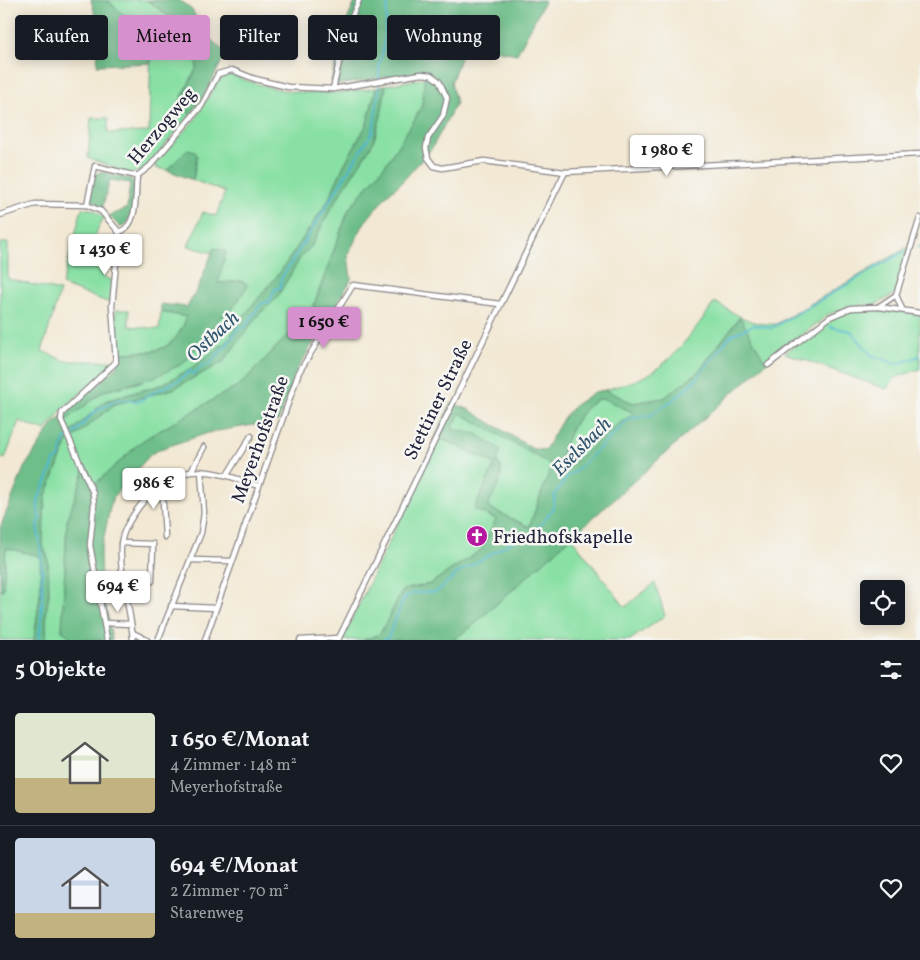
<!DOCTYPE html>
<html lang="de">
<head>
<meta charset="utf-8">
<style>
  body { margin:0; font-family:Vollkorn,serif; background:#20242c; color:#f1f3f6; height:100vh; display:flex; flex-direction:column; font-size:19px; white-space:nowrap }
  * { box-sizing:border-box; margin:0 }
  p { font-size:16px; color:#9ea1a6 }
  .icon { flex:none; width:28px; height:28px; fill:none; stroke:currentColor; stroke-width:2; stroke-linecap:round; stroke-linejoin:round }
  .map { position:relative; height:640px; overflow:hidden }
  .sheet { display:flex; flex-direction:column; background:#171b24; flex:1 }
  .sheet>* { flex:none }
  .hud { position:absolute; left:15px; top:15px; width:500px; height:45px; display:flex; gap:10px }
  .buttons { position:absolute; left:860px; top:580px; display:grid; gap:10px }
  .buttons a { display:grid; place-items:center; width:45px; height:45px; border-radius:5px; background:#171b24; box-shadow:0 2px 12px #0003; font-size:25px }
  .price { position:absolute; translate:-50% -42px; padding:0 11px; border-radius:5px; background:#fff; color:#222; font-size:16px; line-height:32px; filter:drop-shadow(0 1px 2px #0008) }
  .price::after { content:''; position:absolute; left:50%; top:30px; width:15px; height:11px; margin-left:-8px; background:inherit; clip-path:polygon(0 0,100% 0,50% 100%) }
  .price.on { background:#d690ce; color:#111 }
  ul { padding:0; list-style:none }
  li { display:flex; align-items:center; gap:15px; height:125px; padding:0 15px }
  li+li { border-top:1px solid #363941 }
  li span { display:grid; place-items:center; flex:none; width:140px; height:100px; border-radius:5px; color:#555 }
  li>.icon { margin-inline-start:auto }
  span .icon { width:60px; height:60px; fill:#fffc; stroke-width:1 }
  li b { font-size:21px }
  h2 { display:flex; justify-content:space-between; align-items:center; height:60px; padding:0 15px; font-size:21px }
  .chip { padding:0 18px; border-radius:5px; background:#171b24; box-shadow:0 2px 12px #0003; font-size:18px; line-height:45px }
  .chip.on { background:#d690ce; color:#111 }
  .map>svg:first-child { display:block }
  .green { fill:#89e0a4; stroke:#568170 }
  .forest { fill:#6ebe8a; stroke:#487062; fill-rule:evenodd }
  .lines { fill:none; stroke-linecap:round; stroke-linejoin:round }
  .stream { stroke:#51b7d0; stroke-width:2 }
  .minor-casing { stroke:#8a8587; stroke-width:7 }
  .minor { stroke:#fff; stroke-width:4.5 }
  .labels { text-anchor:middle; stroke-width:5; stroke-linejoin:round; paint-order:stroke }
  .street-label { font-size:19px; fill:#22223b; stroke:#f6f6f2 }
  .poi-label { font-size:19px; fill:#22223b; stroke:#f6f6f2; text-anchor:start }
  .water-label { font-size:20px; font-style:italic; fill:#32566f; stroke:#f6f6f2 }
</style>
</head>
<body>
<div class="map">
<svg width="920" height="640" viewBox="0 0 920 640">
  <rect width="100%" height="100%" fill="#f6f6f2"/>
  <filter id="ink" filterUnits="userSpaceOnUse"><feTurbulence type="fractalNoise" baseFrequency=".02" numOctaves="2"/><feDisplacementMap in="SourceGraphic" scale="10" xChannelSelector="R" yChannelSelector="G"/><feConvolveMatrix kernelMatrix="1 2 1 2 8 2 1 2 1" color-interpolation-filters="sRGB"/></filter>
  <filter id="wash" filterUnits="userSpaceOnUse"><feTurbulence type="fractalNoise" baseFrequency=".0096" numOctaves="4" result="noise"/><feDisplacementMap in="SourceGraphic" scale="20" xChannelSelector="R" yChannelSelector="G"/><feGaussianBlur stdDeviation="1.12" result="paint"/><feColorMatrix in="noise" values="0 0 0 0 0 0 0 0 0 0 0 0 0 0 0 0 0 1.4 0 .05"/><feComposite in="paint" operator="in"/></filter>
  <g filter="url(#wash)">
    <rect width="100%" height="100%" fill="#f2e8d3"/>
    <g class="green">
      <polygon points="107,0 147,0 171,18 174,32 195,50 197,67 178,105 191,114 144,170 130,174 88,158 91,118 108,118 108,133 149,132 151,40"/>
      <path d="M229,74C282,95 319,97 376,88L367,124L344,165L328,201L281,271L242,318L232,317L230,313L241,281L218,284L214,248L212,253L188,246L203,212L216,216L225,192L193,180L197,157L176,161L167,170L156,168L155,164L197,117L217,82Z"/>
      <polygon points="425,78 422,105 415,119 386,164 349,209 312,310 242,383 142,441 93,486 85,469 67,521 62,631 70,636 70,640 46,640 46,612 49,593 43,546 44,514 46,495 67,443 115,404 173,389 223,362 258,315 276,299 300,258 311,247 331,208 373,143 381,115 386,85"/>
      <path d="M82,208L95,210L104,218C88,242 94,254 105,278L112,280L110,303L62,285Z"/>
      <polygon points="0,243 8,243 8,279 60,291 42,351 65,361 115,361 61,411 45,431 19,421 5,459 0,457"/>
      <path d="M908,247L895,294L877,304L850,307L829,314L766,363L739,318L698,372L664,398L633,403L605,390C624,384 646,379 662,365C683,348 699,323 715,302C735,314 752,326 776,324Z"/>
      <polygon points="878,309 920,315 920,369 895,378 886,389 785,353 831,318 851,311"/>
      <path d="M115,310H129V326L159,329L161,312L187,317C172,355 156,351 119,353Z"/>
      <polygon points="222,315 240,323 227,341 190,369 161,385 105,401 70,433 65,421 104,391 137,383 184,363"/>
      <path d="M598,399H604L635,413L613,429L560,475C560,447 574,414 598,399Z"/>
      <polygon points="460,412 552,465 529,527 487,507 501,476 501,466 451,429"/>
      <polygon points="439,438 496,464 474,509 497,519 481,550 430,584 403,590 380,634 363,640 342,640"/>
      <polygon points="571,537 625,607 655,583 665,616 630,640 453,640 471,627"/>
      <polygon points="6,548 40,556 41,588 34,640 0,640 0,590 3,590"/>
    </g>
    <g class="forest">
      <path d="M91,0H107L151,40V63L97,65C99,42 98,22 91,0Z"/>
      <polygon points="147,0 179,0 192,10 207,36 226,53 205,94 191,114 178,106 197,67 195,50 174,32 171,18"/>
      <polygon points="356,0 545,0 517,54 488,49 461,55 451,83 456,103 432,148 402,182 387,195 365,222 348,254 351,280 297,370 278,421 211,432 160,449 151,454 116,493 111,503 100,556 101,578 112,640 70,640 70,636 62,631 67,521 85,468 94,485 142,441 242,383 312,310 349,209 386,164 415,119 422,105 425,71 337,85 331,81 345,25"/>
      <path d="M386,85L381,115L373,143L331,208L311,247L300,258L276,299L258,315L223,362L173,389L115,404L67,443L46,495L44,514L43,546L48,558L49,593L46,612V640H34L41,588L40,556L6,548L3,590H0V528L24,468L53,424L117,367L119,360V353C156,351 172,355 187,317L161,312V304L187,307L197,290L214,248L226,251L218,283L241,281L248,285L230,313L232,317L242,318L281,271L328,201L344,165L367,124L376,88ZM222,315L239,323L227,341L190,369L161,385L105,401L70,433L65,421L104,391L153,378L184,363Z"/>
      <polygon points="188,149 195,151 197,156 193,180 167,170"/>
      <polygon points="100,172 131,179 135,183 133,210 125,226 120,227 109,216 127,208 130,183 110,180 102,209 90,197 95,175"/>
      <path d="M740,317L766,363L471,627L453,640H363L380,634L403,590L430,584L481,550L496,519L474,509L495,464L436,436L451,403L468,409L533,449L545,450L564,417L575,405L594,392L605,390L633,403L664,398L698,372ZM598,399H604L634,413L613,428L560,475C560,447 574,414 598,399ZM460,413L552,465L529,527L487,507C493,495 508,474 497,462L501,450L477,434L452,429Z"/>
    </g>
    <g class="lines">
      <g class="stream">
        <polyline points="918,247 920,246"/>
        <polyline points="830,327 851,331 871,355 896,364 920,356"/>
        <path d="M39,640C44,600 44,564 37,524L40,520C32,495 48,486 54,461L59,458L64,440L75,433L94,412L117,400L140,401C155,388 176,386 190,371L194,374L203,365H208L229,342L239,327L244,328L261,304L270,301L275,289L280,288L281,279L373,131L379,90V66L383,50L388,0"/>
        <polyline points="383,640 388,638 404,598 413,593 436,592 458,573 517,539 533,535 553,509 555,494 568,476 575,472 629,419 651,415 677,397 697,378 731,335 754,325 772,328 905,251"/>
      </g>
    </g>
  </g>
  <g filter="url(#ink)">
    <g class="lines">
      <g class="minor-casing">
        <g id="minor">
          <polyline points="333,89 421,74 431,75 439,81 447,98 443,116 428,138 426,148 428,158 434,166 442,168 484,161 565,172 920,154"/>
          <polyline points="87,205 95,166 137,176"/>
          <polyline points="0,215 35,204 87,205 101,211 119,232"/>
          <path d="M119,232C139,226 135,192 137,176L150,166L202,105L218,74L232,70L255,79L288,87L333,89L346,31L359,0"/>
          <polyline points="896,295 902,309"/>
          <polyline points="879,307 920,313"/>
          <polyline points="768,365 830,317 851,308 878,307 896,295 920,218"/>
          <polyline points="192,470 204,447"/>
          <polyline points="227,475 251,436"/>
          <polyline points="162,483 165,537"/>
          <polyline points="121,543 153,544 152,581"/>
          <polyline points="191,560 231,561"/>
          <polyline points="171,606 216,608"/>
          <polyline points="104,623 131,624"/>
          <polyline points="133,633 147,640"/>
          <polyline points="107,640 90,545 94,505 93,493 61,420 62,413 116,362 112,306 119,232"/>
          <path d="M133,640C131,608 119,577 121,545C122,531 131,518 139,507C175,459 208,468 258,486"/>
          <polyline points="158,640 201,533 204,513 201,471"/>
          <polyline points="205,640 299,372 353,285 500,304"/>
          <polyline points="300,640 338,638"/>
          <polyline points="338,640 565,172"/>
        </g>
      </g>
      <use href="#minor" class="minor"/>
    </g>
  </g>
  <defs>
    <g id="church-disc" transform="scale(1.125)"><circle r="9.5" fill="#b5179e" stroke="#f6f6f2"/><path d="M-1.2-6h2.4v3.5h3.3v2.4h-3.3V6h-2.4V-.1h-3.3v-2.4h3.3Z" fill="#fff"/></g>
  </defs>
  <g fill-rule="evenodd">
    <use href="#church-disc" x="477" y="536"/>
  </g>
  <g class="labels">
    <g class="street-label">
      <text transform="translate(161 125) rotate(-50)" y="7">Herzogweg</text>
      <text transform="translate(437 399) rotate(-64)" y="7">Stettiner Straße</text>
      <text transform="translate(259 439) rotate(-70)" y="7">Meyerhofstraße</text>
    </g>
    <g class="poi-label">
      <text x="493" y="543">Friedhofskapelle</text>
    </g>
    <g class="water-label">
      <text transform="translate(212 336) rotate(-43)" y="7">Ostbach</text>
      <text transform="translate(581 446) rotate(-45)" y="7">Eselsbach</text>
    </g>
  </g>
</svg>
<div class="buttons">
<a><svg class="icon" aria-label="locate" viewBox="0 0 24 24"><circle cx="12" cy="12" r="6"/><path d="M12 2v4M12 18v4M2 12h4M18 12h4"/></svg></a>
</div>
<b class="price" style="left:667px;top:177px">1 980 €</b>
<b class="price" style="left:105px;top:276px">1 430 €</b>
<b class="price on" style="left:324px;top:349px">1 650 €</b>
<b class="price" style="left:154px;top:510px">986 €</b>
<b class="price" style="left:118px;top:613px">694 €</b>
<div class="hud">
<a class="chip">Kaufen</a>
<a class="chip on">Mieten</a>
<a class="chip">Filter</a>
<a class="chip">Neu</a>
<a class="chip">Wohnung</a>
</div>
</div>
<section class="sheet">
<h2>5 Objekte<svg class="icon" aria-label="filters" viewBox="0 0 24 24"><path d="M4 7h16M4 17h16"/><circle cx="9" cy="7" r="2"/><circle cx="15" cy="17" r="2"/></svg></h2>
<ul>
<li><span style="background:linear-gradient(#dfe7d0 65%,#c2b280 0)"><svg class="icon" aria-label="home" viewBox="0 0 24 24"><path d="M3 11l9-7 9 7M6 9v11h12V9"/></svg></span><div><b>1 650 €/Monat</b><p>4 Zimmer · 148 m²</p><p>Meyerhofstraße</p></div><svg class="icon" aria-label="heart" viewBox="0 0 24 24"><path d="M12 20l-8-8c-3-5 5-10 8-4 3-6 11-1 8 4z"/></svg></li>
<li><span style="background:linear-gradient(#c9d6e8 75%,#c2b280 0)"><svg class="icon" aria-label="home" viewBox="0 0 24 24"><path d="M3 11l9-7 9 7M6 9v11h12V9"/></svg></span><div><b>694 €/Monat</b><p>2 Zimmer · 70 m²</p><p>Starenweg</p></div><svg class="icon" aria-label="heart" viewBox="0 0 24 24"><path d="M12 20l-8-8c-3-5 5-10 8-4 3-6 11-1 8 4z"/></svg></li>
</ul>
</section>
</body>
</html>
